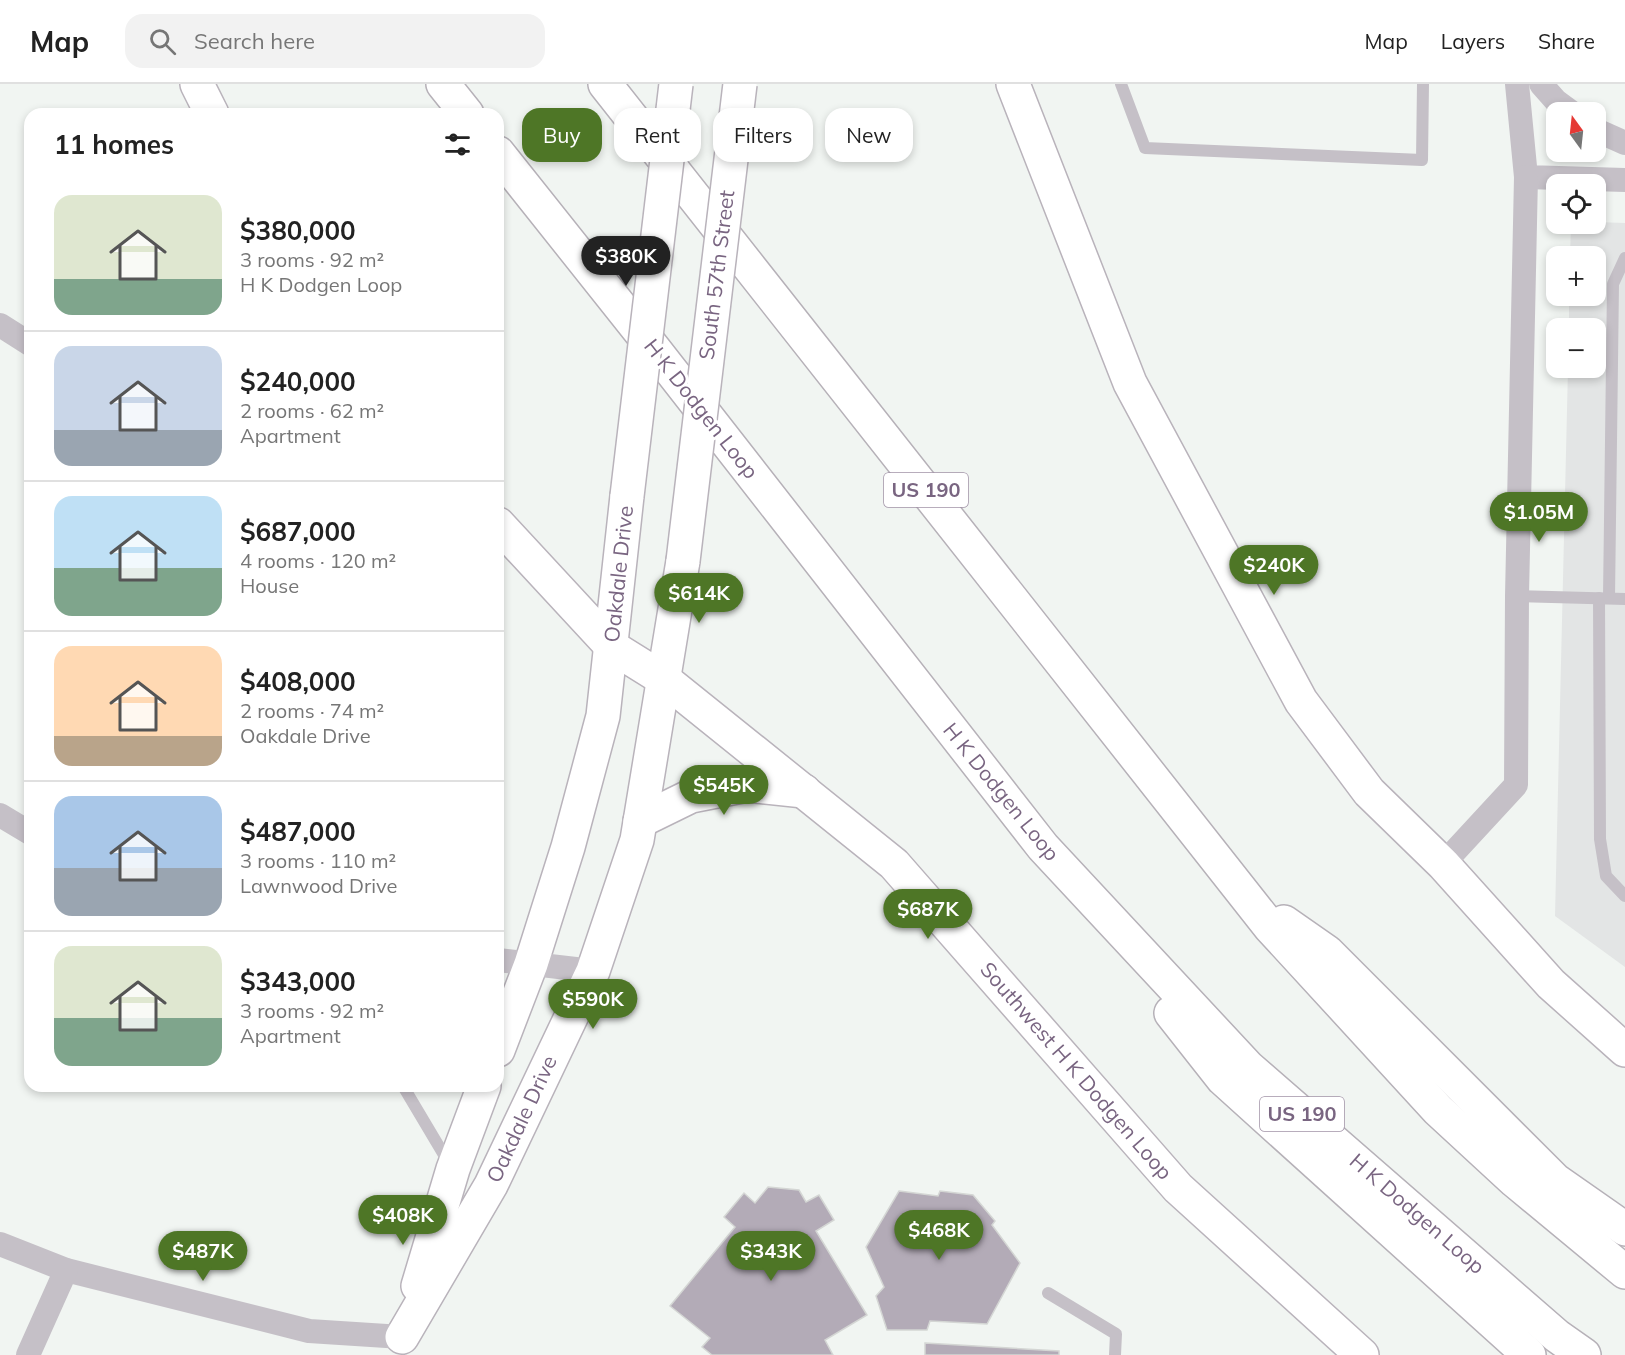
<!DOCTYPE html>
<html lang="en">
<head>
<meta charset="utf-8">
<style>
  body { margin:0; font-family:Mulish,sans-serif; background:#f2f2f2; color:#222; height:100vh; display:flex; flex-direction:column; font-size:22px; white-space:nowrap }
  * { box-sizing:border-box; margin:0 }
  p { font-size:20px; color:#767676 }
  .icon { flex:none; width:33px; height:33px; fill:none; stroke:currentColor; stroke-width:2; stroke-linecap:round; stroke-linejoin:round }
  .map { position:relative; flex:1; overflow:hidden }
  .drawer { position:absolute; left:24px; top:24px; width:480px; height:984px; display:flex; flex-direction:column; background:#fff; border-radius:18px; box-shadow:0 3px 9px #0003 }
  .drawer>* { flex:none }
  .banner { position:absolute; left:522px; top:24px; width:570px; height:54px; display:flex; gap:12px }
  .needle { width:39px; rotate:345deg }
  .tools { position:absolute; left:1546px; top:18px; display:grid; gap:12px }
  .tools a { display:grid; place-items:center; width:60px; height:60px; border-radius:12px; background:#fff; box-shadow:0 3px 9px #0003; font-size:30px }
  .price { position:absolute; translate:-50% -51px; padding:0 14px; border-radius:21px; background:#4e7626; color:#fff; font-size:20px; line-height:39px; filter:drop-shadow(0 2px 3px #0008) }
  .price::after { content:''; position:absolute; left:50%; top:36px; width:18px; height:14px; margin-left:-9px; background:inherit; clip-path:polygon(0 0,100% 0,50% 100%) }
  .price.on { background:#222; color:#fff }
  ul { padding:0; list-style:none }
  li { display:flex; align-items:center; gap:18px; height:150px; padding:0 30px }
  li+li { border-top:2px solid #e0e0e0 }
  li span { display:grid; place-items:center; flex:none; width:168px; height:120px; border-radius:18px; color:#555 }
  li>.icon { margin-inline-start:auto }
  span .icon { width:72px; height:72px; fill:#fffc; stroke-width:1 }
  li b { font-size:26px }
  h2 { display:flex; justify-content:space-between; align-items:center; height:72px; padding:0 30px; font-size:26px }
  .pill { padding:0 21px; border-radius:18px; background:#fff; box-shadow:0 3px 9px #0003; font-size:21px; line-height:54px }
  .pill.on { background:#4e7626; color:#fff }
  header { display:flex; align-items:center; gap:36px; box-sizing:border-box; height:84px; padding:0 30px; background:#fff; border-bottom:2px solid #e0e0e0 }
  header strong { font-size:28px }
  nav { display:flex; gap:33px; margin-inline-start:auto; font-size:21px }
  .search { width:420px; height:54px; background:#f2f2f2; display:flex; align-items:center; gap:15px; box-sizing:border-box; padding:0 21px; border-radius:18px; color:#767676; font-size:22px }
  .map>svg:first-child { display:block }
  .built { fill:#e3e5e5 }
  .building { fill:#b3abb7; stroke:#d4d6d4; stroke-width:1.5 }
  .lines { fill:none; stroke-linecap:round; stroke-linejoin:round }
  .secondary-casing { stroke:#b9b3bb; stroke-width:36 }
  .motorway-casing { stroke:#b6b1b8; stroke-width:36 }
  .service { stroke:#c5c0c7; stroke-width:12 }
  .minor { stroke:#c5c0c7; stroke-width:24 }
  .secondary { stroke:#fff; stroke-width:33 }
  .motorway { stroke:#fff; stroke-width:33 }
  .secondary-bridge-casing { stroke:#b9b3bb; stroke-width:36; stroke-linecap:butt }
  .secondary-bridge { stroke:#fff; stroke-width:33 }
  .labels { text-anchor:middle; stroke-width:6; stroke-linejoin:round; paint-order:stroke }
  .shield { fill:#fff; stroke:#a193a7; stroke-width:1.5 }
  .shield-label { font-size:20px; font-weight:bold; fill:#796581 }
  .street-label { font-size:21px; fill:#796581; stroke:#fff }
</style>
</head>
<body>
<header>
<strong>Map</strong>
<div class="search"><svg class="icon" aria-label="search" viewBox="0 0 24 24"><circle cx="10" cy="10" r="6"/><path d="M15 15l6 6"/></svg>Search here</div>
<nav><a>Map</a><a>Layers</a><a>Share</a></nav>
</header>
<div class="map">
<svg width="1625" height="1271" viewBox="0 0 1625 1271">
  <rect width="100%" height="100%" fill="#f1f5f2"/>
  <polygon class="built" points="1596,138 1625,139 1625,883 1555,832 1568,284 1596,284 1596,244 1569,244 1569,212 1596,212 1596,172 1570,172 1571,140 1596,140"/>
  <g class="building">
    <polygon points="768,1103 799,1106 806,1118 819,1111 834,1136 816,1147 867,1231 825,1256 833,1271 712,1271 702,1263 710,1254 670,1222 735,1143 724,1133 744,1109 755,1119"/>
    <polygon points="899,1107 938,1112 940,1107 973,1111 995,1137 992,1141 1020,1179 987,1240 930,1237 927,1246 887,1246 876,1212 884,1203 866,1163"/>
    <polygon points="925,1259 1059,1267 1059,1271 925,1271"/>
  </g>
  <g class="lines">
    <g class="secondary-casing">
      <g id="secondary">
        <polyline points="197,0 212,30"/>
        <polyline points="1013,0 1130,299 1301,617 1369,708 1443,780 1551,900 1625,966"/>
        <polyline points="498,440 612,563 665,596 894,780 1178,1104 1362,1271"/>
        <polyline points="640,737 691,712 747,701 804,707"/>
        <polyline points="498,966 531,880 568,763 603,632 627,412"/>
        <polyline points="418,1202 453,1085 484,1002"/>
        <polyline points="402,1253 491,1101 593,887 637,756 683,477"/>
      </g>
    </g>
    <g class="motorway-casing">
      <g id="motorway">
        <polyline points="443,0 467,30"/>
        <polyline points="605,0 1270,843 1438,1026 1515,1097 1625,1188"/>
        <polyline points="498,69 654,265 1043,763 1248,983 1557,1252 1584,1271"/>
        <polyline points="1284,838 1327,868 1555,1096 1625,1145"/>
        <polyline points="1171,929 1223,995 1529,1271"/>
      </g>
    </g>
    <g class="service">
      <polyline points="1121,0 1145,64 1422,76 1423,0"/>
      <polyline points="1517,512 1625,515"/>
      <polyline points="1599,514 1600,755 1606,792 1625,812"/>
      <polyline points="1609,514 1613,200 1625,174"/>
      <polyline points="403,1002 450,1081"/>
      <polyline points="1048,1209 1116,1250 1115,1271"/>
    </g>
    <g class="minor">
      <polyline points="1517,0 1526,93 1625,96"/>
      <polyline points="1541,0 1556,17 1571,28"/>
      <polyline points="1596,46 1625,59"/>
      <polyline points="0,241 30,260"/>
      <polyline points="0,731 30,749"/>
      <polyline points="1443,780 1516,701 1517,512 1526,93"/>
      <polyline points="498,876 593,887"/>
      <polyline points="0,1160 66,1186 309,1247 402,1253"/>
      <polyline points="28,1271 66,1186"/>
    </g>
    <use href="#secondary" class="secondary"/>
    <use href="#motorway" class="motorway"/>
    <g class="secondary-bridge-casing">
      <g id="secondary-bridge">
        <polyline points="627,412 676,0"/>
        <polyline points="683,477 740,0"/>
      </g>
    </g>
    <use href="#secondary-bridge" class="secondary-bridge"/>
  </g>
  <g class="labels">
    <g class="shield">
      <rect x="884" y="389" width="84" height="34" rx="4.5"/>
      <rect x="1260" y="1013" width="84" height="34" rx="4.5"/>
    </g>
    <g class="shield-label">
      <text x="926" y="413">US 190</text>
      <text x="1302" y="1037">US 190</text>
    </g>
    <g class="street-label">
      <text transform="translate(717 191) rotate(-83)" y="7">South 57th Street</text>
      <text transform="translate(701 325) rotate(52)" y="7">H K Dodgen Loop</text>
      <text transform="translate(619 490) rotate(-84)" y="7">Oakdale Drive</text>
      <text transform="translate(1001 708) rotate(51)" y="7">H K Dodgen Loop</text>
      <text transform="translate(1076 987) rotate(49)" y="7">Southwest H K Dodgen Loop</text>
      <text transform="translate(522 1035) rotate(-65)" y="7">Oakdale Drive</text>
      <text transform="translate(1417 1130) rotate(41)" y="7">H K Dodgen Loop</text>
    </g>
  </g>
</svg>
<div class="tools">
<a><svg class="needle" viewBox="-14 -14 28 28"><path d="M0-13l5 13h-10z" fill="#e53935"/><path d="M0 13l5-13h-10z" fill="#767676"/></svg></a>
<a><svg class="icon" aria-label="locate" viewBox="0 0 24 24"><circle cx="12" cy="12" r="6"/><path d="M12 2v4M12 18v4M2 12h4M18 12h4"/></svg></a>
<a>+</a>
<a>−</a>
</div>
<b class="price on" style="left:626px;top:203px">$380K</b>
<b class="price" style="left:1539px;top:459px">$1.05M</b>
<b class="price" style="left:1274px;top:512px">$240K</b>
<b class="price" style="left:699px;top:540px">$614K</b>
<b class="price" style="left:724px;top:732px">$545K</b>
<b class="price" style="left:928px;top:856px">$687K</b>
<b class="price" style="left:593px;top:946px">$590K</b>
<b class="price" style="left:403px;top:1162px">$408K</b>
<b class="price" style="left:939px;top:1177px">$468K</b>
<b class="price" style="left:203px;top:1198px">$487K</b>
<b class="price" style="left:771px;top:1198px">$343K</b>
<div class="banner">
<a class="pill on">Buy</a>
<a class="pill">Rent</a>
<a class="pill">Filters</a>
<a class="pill">New</a>
</div>
<section class="drawer">
<h2>11 homes<svg class="icon" aria-label="filters" viewBox="0 0 24 24"><path d="M4 7h16M4 17h16"/><circle cx="9" cy="7" r="2"/><circle cx="15" cy="17" r="2"/></svg></h2>
<ul>
<li><span style="background:linear-gradient(#dfe7d0 70%,#7fa58c 0)"><svg class="icon" aria-label="home" viewBox="0 0 24 24"><path d="M3 11l9-7 9 7M6 9v11h12V9"/></svg></span><div><b>$380,000</b><p>3 rooms · 92 m²</p><p>H K Dodgen Loop</p></div></li>
<li><span style="background:linear-gradient(#c9d6e8 70%,#9aa5b1 0)"><svg class="icon" aria-label="home" viewBox="0 0 24 24"><path d="M3 11l9-7 9 7M6 9v11h12V9"/></svg></span><div><b>$240,000</b><p>2 rooms · 62 m²</p><p>Apartment</p></div></li>
<li><span style="background:linear-gradient(#bfe0f5 60%,#7fa58c 0)"><svg class="icon" aria-label="home" viewBox="0 0 24 24"><path d="M3 11l9-7 9 7M6 9v11h12V9"/></svg></span><div><b>$687,000</b><p>4 rooms · 120 m²</p><p>House</p></div></li>
<li><span style="background:linear-gradient(#ffd9b3 75%,#b9a48a 0)"><svg class="icon" aria-label="home" viewBox="0 0 24 24"><path d="M3 11l9-7 9 7M6 9v11h12V9"/></svg></span><div><b>$408,000</b><p>2 rooms · 74 m²</p><p>Oakdale Drive</p></div></li>
<li><span style="background:linear-gradient(#a9c7e8 60%,#9aa5b1 0)"><svg class="icon" aria-label="home" viewBox="0 0 24 24"><path d="M3 11l9-7 9 7M6 9v11h12V9"/></svg></span><div><b>$487,000</b><p>3 rooms · 110 m²</p><p>Lawnwood Drive</p></div></li>
<li><span style="background:linear-gradient(#dfe7d0 60%,#7fa58c 0)"><svg class="icon" aria-label="home" viewBox="0 0 24 24"><path d="M3 11l9-7 9 7M6 9v11h12V9"/></svg></span><div><b>$343,000</b><p>3 rooms · 92 m²</p><p>Apartment</p></div></li>
</ul>
</section>
</div>
</body>
</html>
